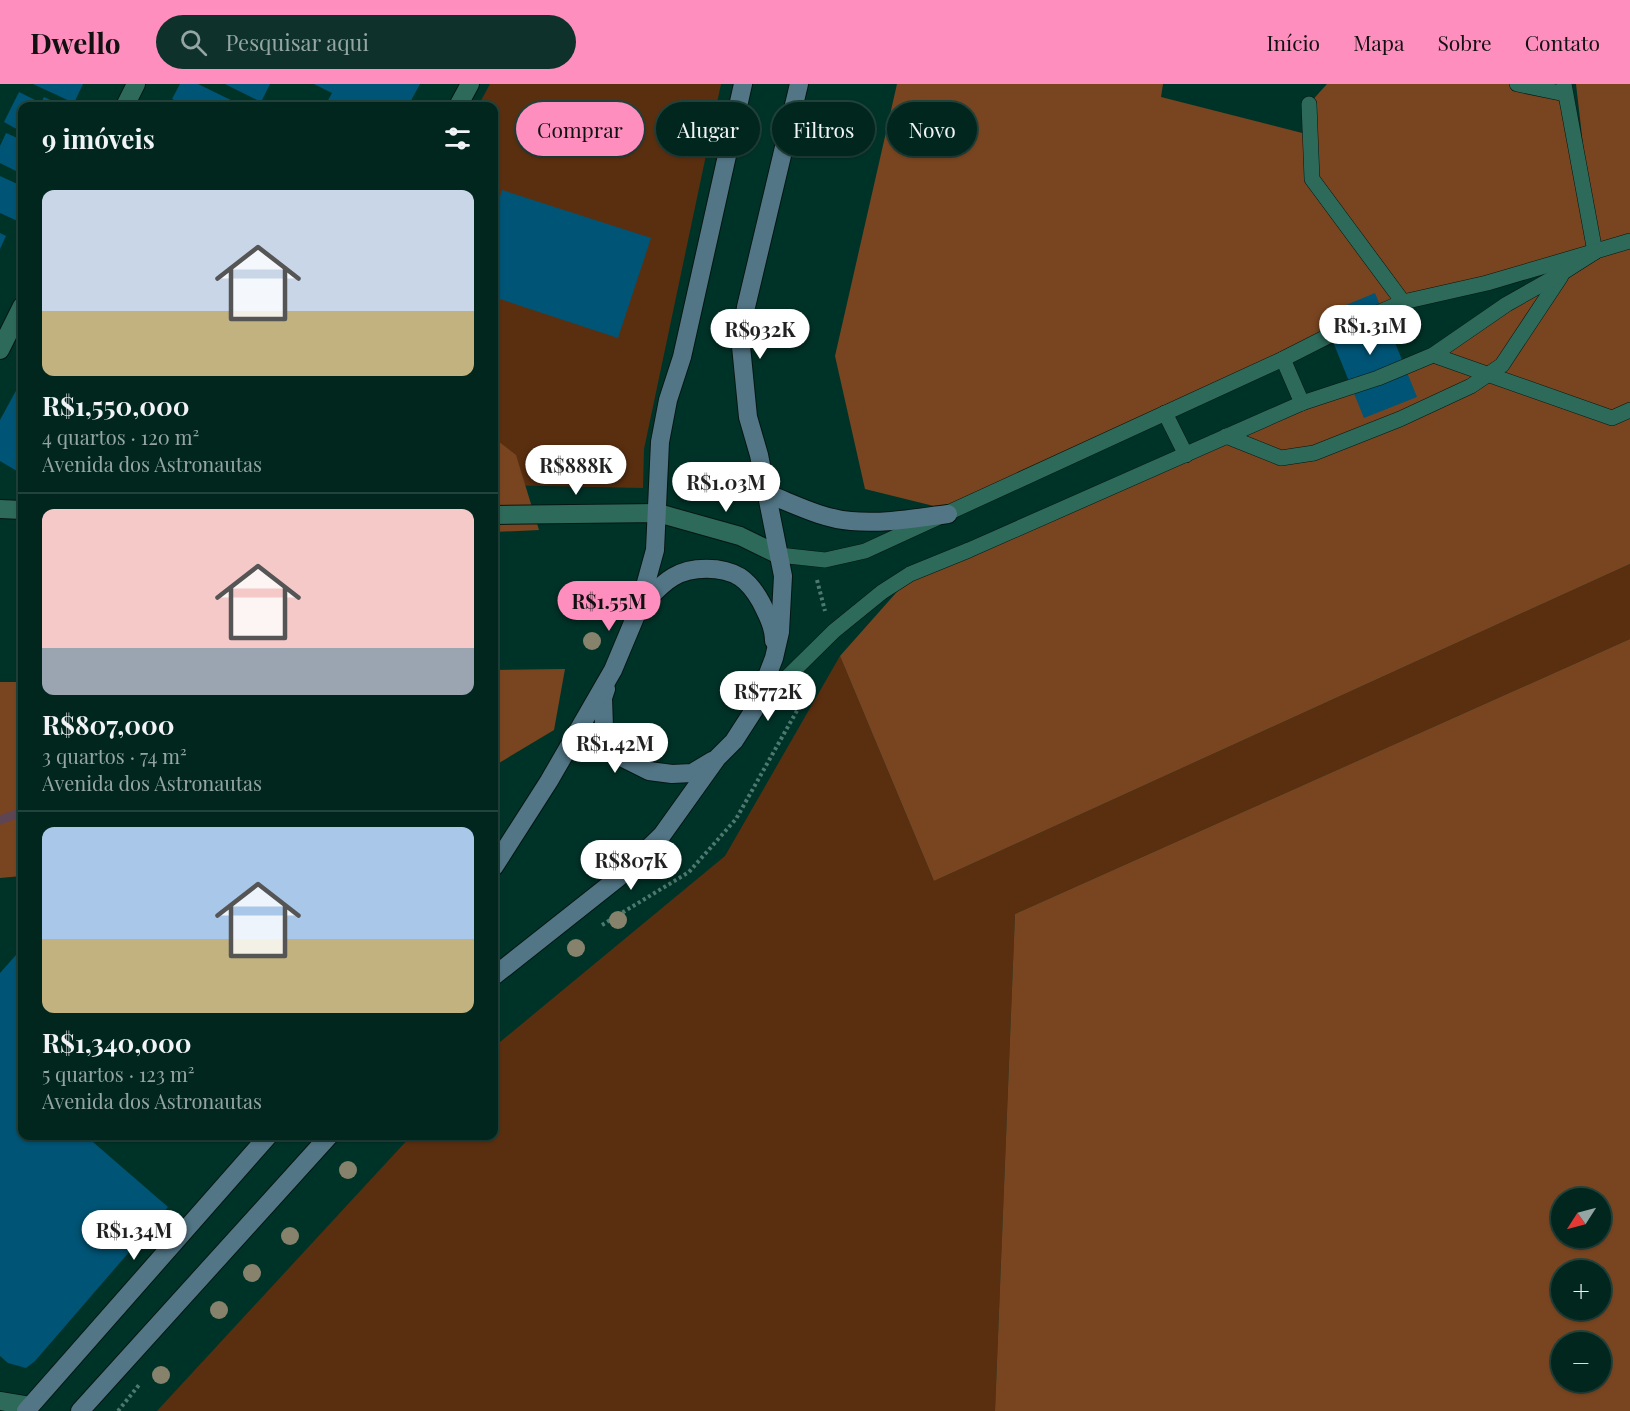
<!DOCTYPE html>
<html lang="pt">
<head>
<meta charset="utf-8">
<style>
  body { margin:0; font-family:"Playfair Display",serif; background:#0e322b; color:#f1f3f6; height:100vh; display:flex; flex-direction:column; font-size:22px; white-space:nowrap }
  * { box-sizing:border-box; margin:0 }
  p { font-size:20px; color:#95a5a4 }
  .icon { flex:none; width:33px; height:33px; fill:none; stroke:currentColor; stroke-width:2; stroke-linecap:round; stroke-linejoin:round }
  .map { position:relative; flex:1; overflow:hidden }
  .details { position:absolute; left:18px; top:18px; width:480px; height:1038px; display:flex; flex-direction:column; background:#00261e; border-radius:12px; box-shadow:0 2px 4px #0004,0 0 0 2px #22433c }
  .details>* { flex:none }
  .banner { position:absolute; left:516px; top:18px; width:570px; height:54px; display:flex; gap:12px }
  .needle { width:39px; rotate:234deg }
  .fabs { position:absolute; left:1551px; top:1104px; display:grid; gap:12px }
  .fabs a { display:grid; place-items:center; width:60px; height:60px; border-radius:50%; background:#00261e; box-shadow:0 2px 4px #0004,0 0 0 2px #22433c; font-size:30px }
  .price { position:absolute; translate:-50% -51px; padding:0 14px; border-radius:21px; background:#fff; color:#222; font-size:20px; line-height:39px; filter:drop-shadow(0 2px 3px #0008) }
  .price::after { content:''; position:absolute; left:50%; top:36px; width:18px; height:14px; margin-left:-9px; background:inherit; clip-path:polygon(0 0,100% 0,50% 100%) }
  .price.on { background:#fd8ebe; color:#111 }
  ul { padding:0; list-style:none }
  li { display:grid; align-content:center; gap:12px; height:318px; padding:0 24px }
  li+li { border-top:2px solid #22433c }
  li span { display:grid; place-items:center; height:186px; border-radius:12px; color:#555 }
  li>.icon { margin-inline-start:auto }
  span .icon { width:108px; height:108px; fill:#fffc; stroke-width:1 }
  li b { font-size:26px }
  h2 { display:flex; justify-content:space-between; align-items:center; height:72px; padding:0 24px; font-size:26px }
  .pill { padding:0 21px; border-radius:27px; background:#00261e; box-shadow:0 2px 4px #0004,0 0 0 2px #22433c; font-size:21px; line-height:54px }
  .pill.on { background:#fd8ebe; color:#111 }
  header { display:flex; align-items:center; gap:36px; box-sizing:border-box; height:84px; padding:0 30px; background:#fd8ebe; color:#111 }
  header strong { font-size:28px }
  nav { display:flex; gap:33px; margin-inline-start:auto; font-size:21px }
  .search { width:420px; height:54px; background:#0e322b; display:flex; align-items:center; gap:15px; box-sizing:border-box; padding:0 21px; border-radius:33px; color:#95a5a4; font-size:22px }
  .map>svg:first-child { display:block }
  .green { fill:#5a2f10 }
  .forest { fill:#794520; fill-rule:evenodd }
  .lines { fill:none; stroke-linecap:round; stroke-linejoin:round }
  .stream { stroke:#5e4553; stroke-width:9 }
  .building { fill:#005475 }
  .lane-casing { stroke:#051712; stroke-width:16 }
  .street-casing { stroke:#051712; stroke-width:20 }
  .secondary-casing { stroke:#051712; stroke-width:20 }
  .path { stroke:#4e796e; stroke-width:4; stroke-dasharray:3 3; stroke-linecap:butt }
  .lane { stroke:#2d6a5a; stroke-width:15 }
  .street { stroke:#2d6a5a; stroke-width:18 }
  .secondary { stroke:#527686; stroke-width:18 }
  .tree { fill:#86826c }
</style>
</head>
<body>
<header>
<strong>Dwello</strong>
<div class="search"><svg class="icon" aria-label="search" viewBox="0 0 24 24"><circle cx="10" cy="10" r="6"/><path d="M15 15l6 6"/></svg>Pesquisar aqui</div>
<nav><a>Início</a><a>Mapa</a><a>Sobre</a><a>Contato</a></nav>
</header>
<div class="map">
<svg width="1630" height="1327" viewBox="0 0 1630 1327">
  <rect width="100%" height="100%" fill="#003328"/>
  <g class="green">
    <polygon points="490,0 721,0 644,365 643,404 494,401 494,22 478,22"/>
    <polygon points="1630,480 1630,555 1015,830 995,1327 157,1327 411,1052 494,1052 494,963 725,772 840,572 934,797"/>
  </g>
  <g class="forest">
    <polygon points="897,0 1163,0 1161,13 1310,51 1309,20 1327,0 1570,0 1594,156 1576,0 1630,0 1630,480 934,797 840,572 911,492 1433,271 1593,169 1403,218 950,426 865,405 835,272"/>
    <polygon points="494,354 516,371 539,446 494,448"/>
    <path d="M1630,555V1327H995L1015,830ZM1562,1114H1600V1154H1562ZM1562,1186H1600V1226H1562ZM1562,1258H1600V1298H1562Z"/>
    <polygon points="565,585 554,646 494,682 494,586"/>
    <polygon points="0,598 22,598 22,792 0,794"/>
  </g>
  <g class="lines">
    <polyline class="stream" points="0,736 22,728"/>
  </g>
  <g class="building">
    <polygon points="33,0 83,0 74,19"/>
    <polygon points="180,0 198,0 243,22 187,22 172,15"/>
    <polygon points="225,0 270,0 261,18"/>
    <polygon points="314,0 420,0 408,22 325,22 332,9"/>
    <polygon points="19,8 41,19 44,13 63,22 22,22 22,48 4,38"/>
    <polygon points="6,49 22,56 22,90 0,79 0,62"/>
    <polygon points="0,92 22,102 22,139 0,129"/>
    <polygon points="502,106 651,154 618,254 494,213 494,133"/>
    <polygon points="0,149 6,152 0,165"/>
    <polygon points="1375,209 1417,313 1364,334 1322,231"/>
    <polygon points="18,303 22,305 22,390 0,377 0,336"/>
    <polygon points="16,871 22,877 22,1052 86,1052 168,1123 35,1277 26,1284 8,1279 0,1272 0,889"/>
  </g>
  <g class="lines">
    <g class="lane-casing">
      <g id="lane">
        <polyline points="1517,0 1565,10"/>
        <polyline points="1564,0 1595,168"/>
        <polyline points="1309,20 1312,95 1403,218"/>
        <polyline points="1433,271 1612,334 1630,326"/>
        <polyline points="1283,275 1302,319"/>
        <polyline points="1165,329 1186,371"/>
        <polyline points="1226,352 1281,374 1314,369 1400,335 1471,302 1502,281 1561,192"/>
        <polyline points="779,471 825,476 865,467 1283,275 1352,240 1403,218 1487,199 1630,157"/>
        <polyline points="756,624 834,547 882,508 910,490 969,466 1302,319 1378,294 1433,271 1507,220 1562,189 1595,168"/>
      </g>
    </g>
    <g class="street-casing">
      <g id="street">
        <polyline points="125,22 136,0"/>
        <polyline points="458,22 470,0"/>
        <polyline points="0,266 22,222"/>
        <polyline points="0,425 22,426"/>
        <polyline points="494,431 658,429 740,452 779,471"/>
        <polyline points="0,1317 30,1322"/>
      </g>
    </g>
    <g class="secondary-casing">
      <g id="secondary">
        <path d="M768,410C794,420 823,435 851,437C884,440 916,434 948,430"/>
        <path d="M642,521C652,511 661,500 673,493C691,482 722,482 740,493C749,499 756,509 761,518C767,530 774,543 774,557"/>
        <polyline points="606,605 603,614 604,643 623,674 649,687 672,690 692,689 712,677"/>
        <polyline points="494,783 549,697 613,586 639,524 655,466 660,358 668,316 682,273 743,0"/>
        <polyline points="494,892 618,794 662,751 717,674 734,657 754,626 774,574 780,548 783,492 759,371 748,333 741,262 746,223 799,0"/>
        <polyline points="26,1327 268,1052"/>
        <polyline points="80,1327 329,1052"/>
      </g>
    </g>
    <g class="path">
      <polyline points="817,496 825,527"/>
      <polyline points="602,841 689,788 736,735 808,607"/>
      <polyline points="118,1327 139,1301"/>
    </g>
    <use href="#lane" class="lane"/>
    <use href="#street" class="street"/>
    <use href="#secondary" class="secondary"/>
  </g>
  <g class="tree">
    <circle cx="592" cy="557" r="9"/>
    <circle cx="618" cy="836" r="9"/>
    <circle cx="576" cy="864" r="9"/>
    <circle cx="348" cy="1086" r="9"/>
    <circle cx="290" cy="1152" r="9"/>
    <circle cx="252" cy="1189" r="9"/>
    <circle cx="219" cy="1226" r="9"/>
    <circle cx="161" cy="1291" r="9"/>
  </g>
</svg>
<div class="fabs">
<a><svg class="needle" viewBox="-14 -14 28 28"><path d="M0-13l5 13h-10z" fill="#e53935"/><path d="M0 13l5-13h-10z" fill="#95a5a4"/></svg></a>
<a>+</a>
<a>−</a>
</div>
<b class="price" style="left:1370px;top:272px">R$1.31M</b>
<b class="price" style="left:760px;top:276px">R$932K</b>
<b class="price" style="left:576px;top:412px">R$888K</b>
<b class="price" style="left:726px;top:429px">R$1.03M</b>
<b class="price on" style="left:609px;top:548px">R$1.55M</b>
<b class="price" style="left:768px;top:638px">R$772K</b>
<b class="price" style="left:615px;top:690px">R$1.42M</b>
<b class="price" style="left:631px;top:807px">R$807K</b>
<b class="price" style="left:134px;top:1177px">R$1.34M</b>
<div class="banner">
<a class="pill on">Comprar</a>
<a class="pill">Alugar</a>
<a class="pill">Filtros</a>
<a class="pill">Novo</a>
</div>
<section class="details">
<h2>9 imóveis<svg class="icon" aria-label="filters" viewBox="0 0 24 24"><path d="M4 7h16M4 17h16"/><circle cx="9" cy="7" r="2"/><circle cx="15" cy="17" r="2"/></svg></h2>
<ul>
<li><span style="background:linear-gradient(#c9d6e8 65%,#c2b280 0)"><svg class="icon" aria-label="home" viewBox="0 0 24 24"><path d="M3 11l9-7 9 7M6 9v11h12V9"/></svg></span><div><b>R$1,550,000</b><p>4 quartos · 120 m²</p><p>Avenida dos Astronautas</p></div></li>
<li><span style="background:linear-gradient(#f6c9c9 75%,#9aa5b1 0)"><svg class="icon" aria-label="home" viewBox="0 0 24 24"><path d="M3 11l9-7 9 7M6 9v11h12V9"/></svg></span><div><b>R$807,000</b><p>3 quartos · 74 m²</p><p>Avenida dos Astronautas</p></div></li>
<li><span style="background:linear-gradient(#a9c7e8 60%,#c2b280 0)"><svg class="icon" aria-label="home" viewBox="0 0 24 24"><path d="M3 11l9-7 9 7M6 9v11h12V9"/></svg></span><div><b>R$1,340,000</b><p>5 quartos · 123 m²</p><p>Avenida dos Astronautas</p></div></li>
</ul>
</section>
</div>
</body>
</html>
